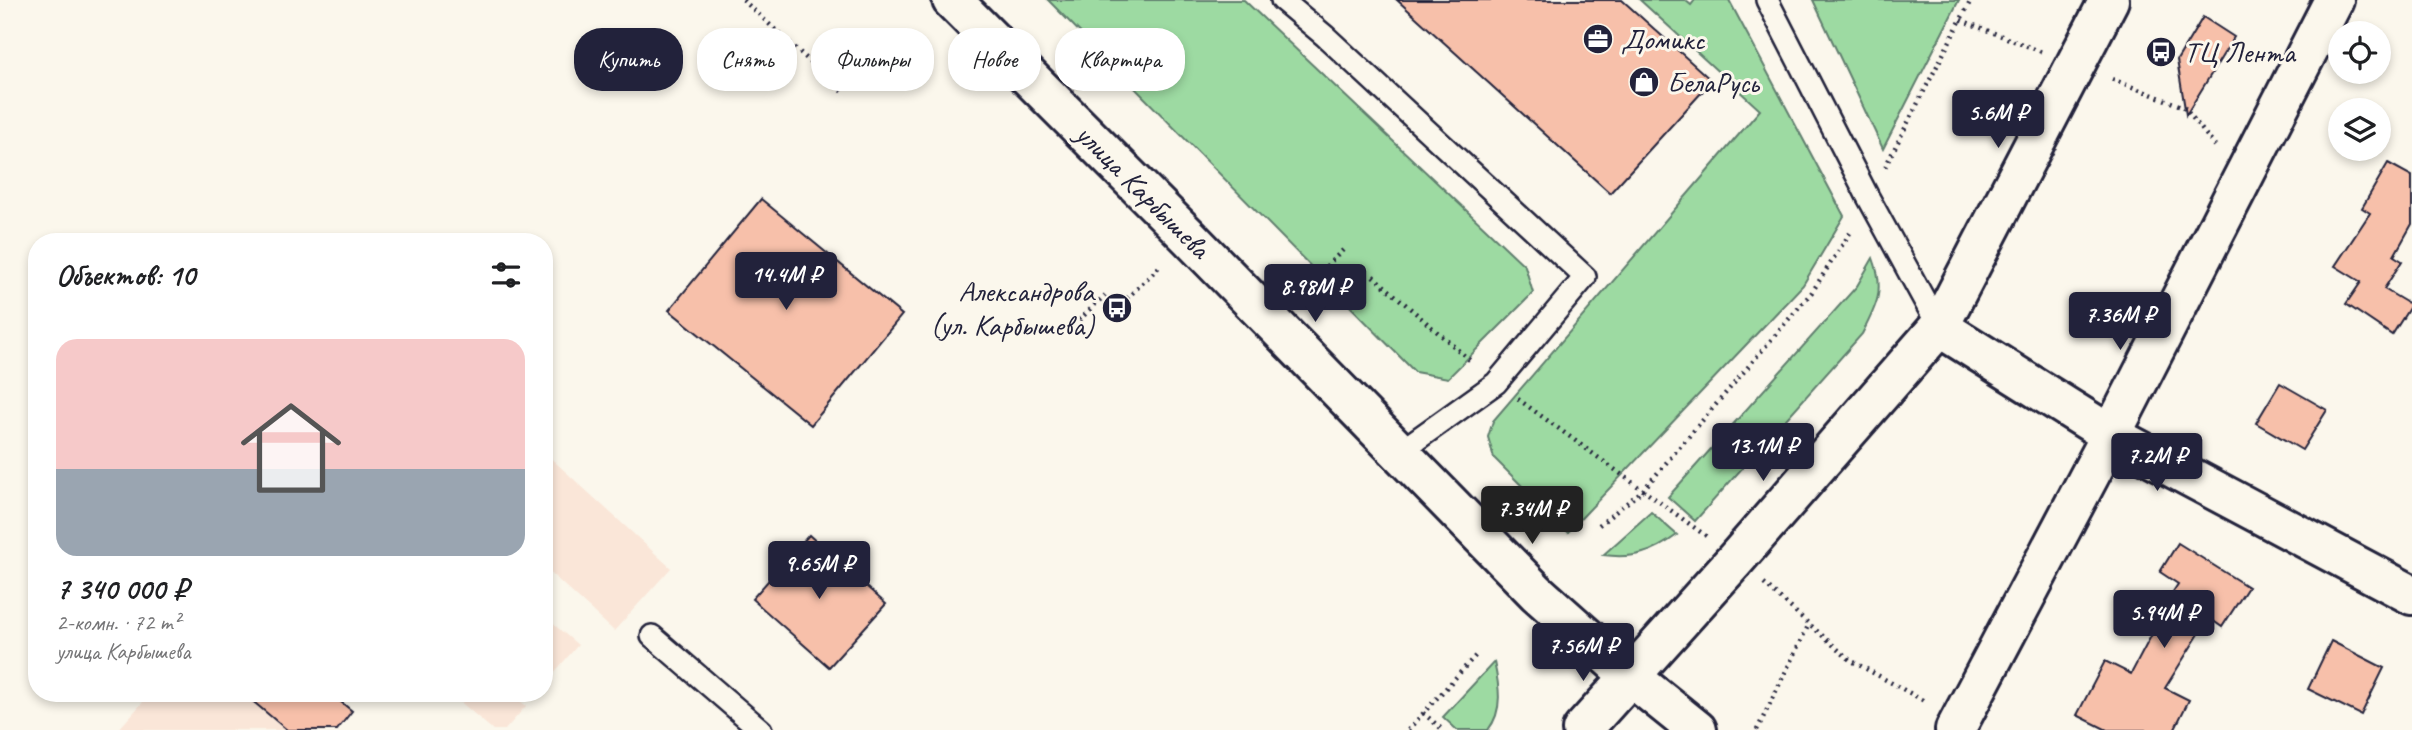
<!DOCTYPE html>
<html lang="ru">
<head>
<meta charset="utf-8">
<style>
  body { margin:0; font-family:Caveat,sans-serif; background:#f6f6f6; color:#202124; height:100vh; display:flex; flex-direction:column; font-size:26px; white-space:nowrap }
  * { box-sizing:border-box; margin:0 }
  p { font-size:23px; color:#757577 }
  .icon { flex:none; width:38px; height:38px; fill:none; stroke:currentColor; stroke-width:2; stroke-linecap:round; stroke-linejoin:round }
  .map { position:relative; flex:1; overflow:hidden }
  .details { position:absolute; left:28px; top:233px; width:525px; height:469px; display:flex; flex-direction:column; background:#fff; border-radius:28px; box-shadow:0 4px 10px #0003 }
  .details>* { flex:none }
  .guide { position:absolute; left:574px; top:28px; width:665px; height:63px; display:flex; gap:14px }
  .tools { position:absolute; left:2328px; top:21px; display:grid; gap:14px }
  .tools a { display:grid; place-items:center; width:63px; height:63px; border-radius:50%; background:#fff; box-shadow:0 4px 10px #0003; font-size:35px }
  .price { position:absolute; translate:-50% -60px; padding:0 16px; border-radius:7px; background:#22223b; color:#fff; font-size:23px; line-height:46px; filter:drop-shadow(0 2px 4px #0008) }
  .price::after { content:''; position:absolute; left:50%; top:42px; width:21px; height:16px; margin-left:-10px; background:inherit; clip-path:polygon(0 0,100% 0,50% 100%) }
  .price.current { background:#222; color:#fff }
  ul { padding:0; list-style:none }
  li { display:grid; align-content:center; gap:14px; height:371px; padding:0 28px }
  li+li { border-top:2px solid #e0e0e0 }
  li span { display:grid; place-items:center; height:217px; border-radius:21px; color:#555 }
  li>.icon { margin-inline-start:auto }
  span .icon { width:126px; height:126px; fill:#fffc; stroke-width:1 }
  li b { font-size:30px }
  h2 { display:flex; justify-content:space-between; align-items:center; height:84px; padding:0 28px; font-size:30px }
  .chip { padding:0 24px; border-radius:28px; background:#fff; box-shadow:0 4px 10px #0003; font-size:24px; line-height:63px }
  .chip.current { background:#22223b; color:#fff }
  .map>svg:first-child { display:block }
  .built { fill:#fae6d8 }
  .green { fill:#9ddaa2; stroke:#607e6e; stroke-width:2 }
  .building { fill:#f7c0aa; stroke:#22223b; stroke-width:2 }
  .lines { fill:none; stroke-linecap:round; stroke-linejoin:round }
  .service-casing { stroke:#22223b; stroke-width:26 }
  .minor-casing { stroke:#22223b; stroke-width:44 }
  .tertiary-casing { stroke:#22223b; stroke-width:44 }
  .secondary-casing { stroke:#22223b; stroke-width:44 }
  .path { stroke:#22223b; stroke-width:4.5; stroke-dasharray:2 5; stroke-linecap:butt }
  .service { stroke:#fbf7ec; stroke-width:21 }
  .minor { stroke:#fbf7ec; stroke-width:38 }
  .tertiary { stroke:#fbf7ec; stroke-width:38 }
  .secondary { stroke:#fbf7ec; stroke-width:38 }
  .labels { text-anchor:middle; stroke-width:6; stroke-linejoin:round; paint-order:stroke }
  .poi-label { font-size:30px; fill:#22223b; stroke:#fbf7ec; text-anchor:start }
  .street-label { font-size:30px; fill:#22223b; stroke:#fbf7ec }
</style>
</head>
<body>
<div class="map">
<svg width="2412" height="730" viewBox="0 0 2412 730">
  <rect width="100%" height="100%" fill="#fbf7ec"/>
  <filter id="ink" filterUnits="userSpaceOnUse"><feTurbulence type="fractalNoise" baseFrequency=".0143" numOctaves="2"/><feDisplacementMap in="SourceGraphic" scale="14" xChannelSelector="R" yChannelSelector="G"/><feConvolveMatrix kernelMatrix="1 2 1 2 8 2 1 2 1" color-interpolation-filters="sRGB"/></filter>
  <g filter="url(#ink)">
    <g class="built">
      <polygon points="544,452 671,568 614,631 544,567"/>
      <polygon points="544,616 578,645 553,674 544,667"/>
      <polygon points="151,693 246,693 287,730 118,730"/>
      <polygon points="450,693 511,693 526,706 505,730 493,730"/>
    </g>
    <g class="green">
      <polygon points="1048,0 1244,0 1525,266 1533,293 1448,378 1415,372"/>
      <polygon points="1640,0 1685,0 1691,5 1695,0 1729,0 1844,216 1803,285 1568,532 1494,458 1488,437 1493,421 1760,110"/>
      <polygon points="1813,0 1959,0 1883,149"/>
      <path d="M1873,258C1885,290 1877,305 1862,334L1695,521L1668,497L1857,286Z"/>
      <path d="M1651,512L1677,535C1653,553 1633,559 1603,555Z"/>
      <path d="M1494,662C1499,685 1504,710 1488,730H1457L1443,717Z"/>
    </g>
    <g class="building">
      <polygon points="1397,0 1622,0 1712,81 1610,193"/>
      <polygon points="2203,17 2234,37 2186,115 2177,60"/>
      <polygon points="2388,163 2412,176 2412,224 2394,256 2402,261 2384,289 2411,305 2392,335 2346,304 2361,282 2335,266 2370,213 2362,208"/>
      <polygon points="761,199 902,315 811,425 669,310"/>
      <polygon points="2280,383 2327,410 2302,450 2256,423"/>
      <polygon points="809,535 886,604 829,667 752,599"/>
      <polygon points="2178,543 2248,587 2222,627 2209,618 2165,688 2189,700 2174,730 2107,730 2077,715 2105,661 2131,674 2161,617 2158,615 2178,584 2160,572"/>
      <polygon points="2331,641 2384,668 2361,715 2308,689"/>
      <polygon points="243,693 330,693 352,711 337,730 287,730"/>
    </g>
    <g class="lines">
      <g class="service-casing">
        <g id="service">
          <polyline points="1282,0 1325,36 1585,277 1496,383 1398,453"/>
          <polyline points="1767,0 1868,197 1939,327"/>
          <polyline points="652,636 761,730"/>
        </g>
      </g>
      <g class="minor-casing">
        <g id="minor">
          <polyline points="1939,327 2111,435 2412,595"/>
          <polyline points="1955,730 2111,435 2334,0"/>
        </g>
      </g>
      <g class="tertiary-casing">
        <polyline id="tertiary" points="952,0 1189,237 1537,593 1630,676 1697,730"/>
      </g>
      <g class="secondary-casing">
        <polyline id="secondary" points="1582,730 1736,559 1939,327 2109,0"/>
      </g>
      <g class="path">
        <polyline points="743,0 843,92"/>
        <polyline points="1961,20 2042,52"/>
        <polyline points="2112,79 2184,107 2215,146"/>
        <polyline points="1885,167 1971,0"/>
        <polyline points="1373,276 1473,363"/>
        <polyline points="1296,295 1344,249"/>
        <polyline points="1117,308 1162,264"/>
        <polyline points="1074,325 1105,295"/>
        <polyline points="1518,399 1706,536"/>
        <polyline points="1599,525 1643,490 1812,292 1850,233"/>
        <polyline points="1764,584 1850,660 1926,702"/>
        <polyline points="1423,713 1443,730"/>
        <polyline points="1408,730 1476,655"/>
        <polyline points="1757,730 1809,624"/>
      </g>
      <use href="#service" class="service"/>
      <use href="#minor" class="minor"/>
      <use href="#tertiary" class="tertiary"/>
      <use href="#secondary" class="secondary"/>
    </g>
  </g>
  <defs>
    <g id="office-disc" transform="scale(1.575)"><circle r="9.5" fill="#22223b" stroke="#fbf7ec"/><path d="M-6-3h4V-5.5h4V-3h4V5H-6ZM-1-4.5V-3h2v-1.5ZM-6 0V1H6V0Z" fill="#fff"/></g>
    <g id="bus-disc" transform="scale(1.575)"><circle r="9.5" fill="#22223b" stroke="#fbf7ec"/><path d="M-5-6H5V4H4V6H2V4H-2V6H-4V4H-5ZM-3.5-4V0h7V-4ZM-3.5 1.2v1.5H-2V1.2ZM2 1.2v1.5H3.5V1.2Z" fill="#fff"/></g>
    <g id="shop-disc" transform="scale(1.575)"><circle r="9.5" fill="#22223b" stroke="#fbf7ec"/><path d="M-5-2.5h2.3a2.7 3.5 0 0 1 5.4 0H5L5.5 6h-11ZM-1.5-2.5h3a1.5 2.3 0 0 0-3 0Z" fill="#fff"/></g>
  </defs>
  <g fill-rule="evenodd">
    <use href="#office-disc" x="1598" y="39"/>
    <use href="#bus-disc" x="2161" y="52"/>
    <use href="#shop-disc" x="1644" y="82"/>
    <use href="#bus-disc" x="1117" y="308"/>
  </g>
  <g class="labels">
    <g class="poi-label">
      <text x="1621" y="49">Домикс</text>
      <text x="2184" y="62">ТЦ Лента</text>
      <text x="1667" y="92">БелаРусь</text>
      <text x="1094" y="301" text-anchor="end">Александрова<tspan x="1094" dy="34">(ул. Карбышева)</tspan></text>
    </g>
    <g class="street-label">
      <text transform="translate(1143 191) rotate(45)" y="10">улица Карбышева</text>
    </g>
  </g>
</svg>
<div class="tools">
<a><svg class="icon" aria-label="locate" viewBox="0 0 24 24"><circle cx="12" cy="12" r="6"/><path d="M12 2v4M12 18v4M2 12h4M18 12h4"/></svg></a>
<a><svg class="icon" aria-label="layers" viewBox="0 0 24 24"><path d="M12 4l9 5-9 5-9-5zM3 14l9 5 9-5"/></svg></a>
</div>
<b class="price" style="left:1998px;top:150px">5.6M ₽</b>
<b class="price" style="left:786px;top:312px">14.4M ₽</b>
<b class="price" style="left:1315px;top:324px">8.98M ₽</b>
<b class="price" style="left:2120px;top:352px">7.36M ₽</b>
<b class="price" style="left:1763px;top:483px">13.1M ₽</b>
<b class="price" style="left:2157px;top:493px">7.2M ₽</b>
<b class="price current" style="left:1532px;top:546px">7.34M ₽</b>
<b class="price" style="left:819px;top:601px">9.65M ₽</b>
<b class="price" style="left:2164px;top:650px">5.94M ₽</b>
<b class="price" style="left:1583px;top:683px">7.56M ₽</b>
<div class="guide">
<a class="chip current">Купить</a>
<a class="chip">Снять</a>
<a class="chip">Фильтры</a>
<a class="chip">Новое</a>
<a class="chip">Квартира</a>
</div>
<section class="details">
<h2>Объектов: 10<svg class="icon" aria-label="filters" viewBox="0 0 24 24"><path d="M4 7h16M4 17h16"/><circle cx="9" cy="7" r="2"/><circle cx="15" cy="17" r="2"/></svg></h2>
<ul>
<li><span style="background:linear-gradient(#f6c9c9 60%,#9aa5b1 0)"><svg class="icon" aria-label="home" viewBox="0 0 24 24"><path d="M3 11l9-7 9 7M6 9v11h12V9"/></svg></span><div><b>7 340 000 ₽</b><p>2-комн. · 72 m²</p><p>улица Карбышева</p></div></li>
</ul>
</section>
</div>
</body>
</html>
